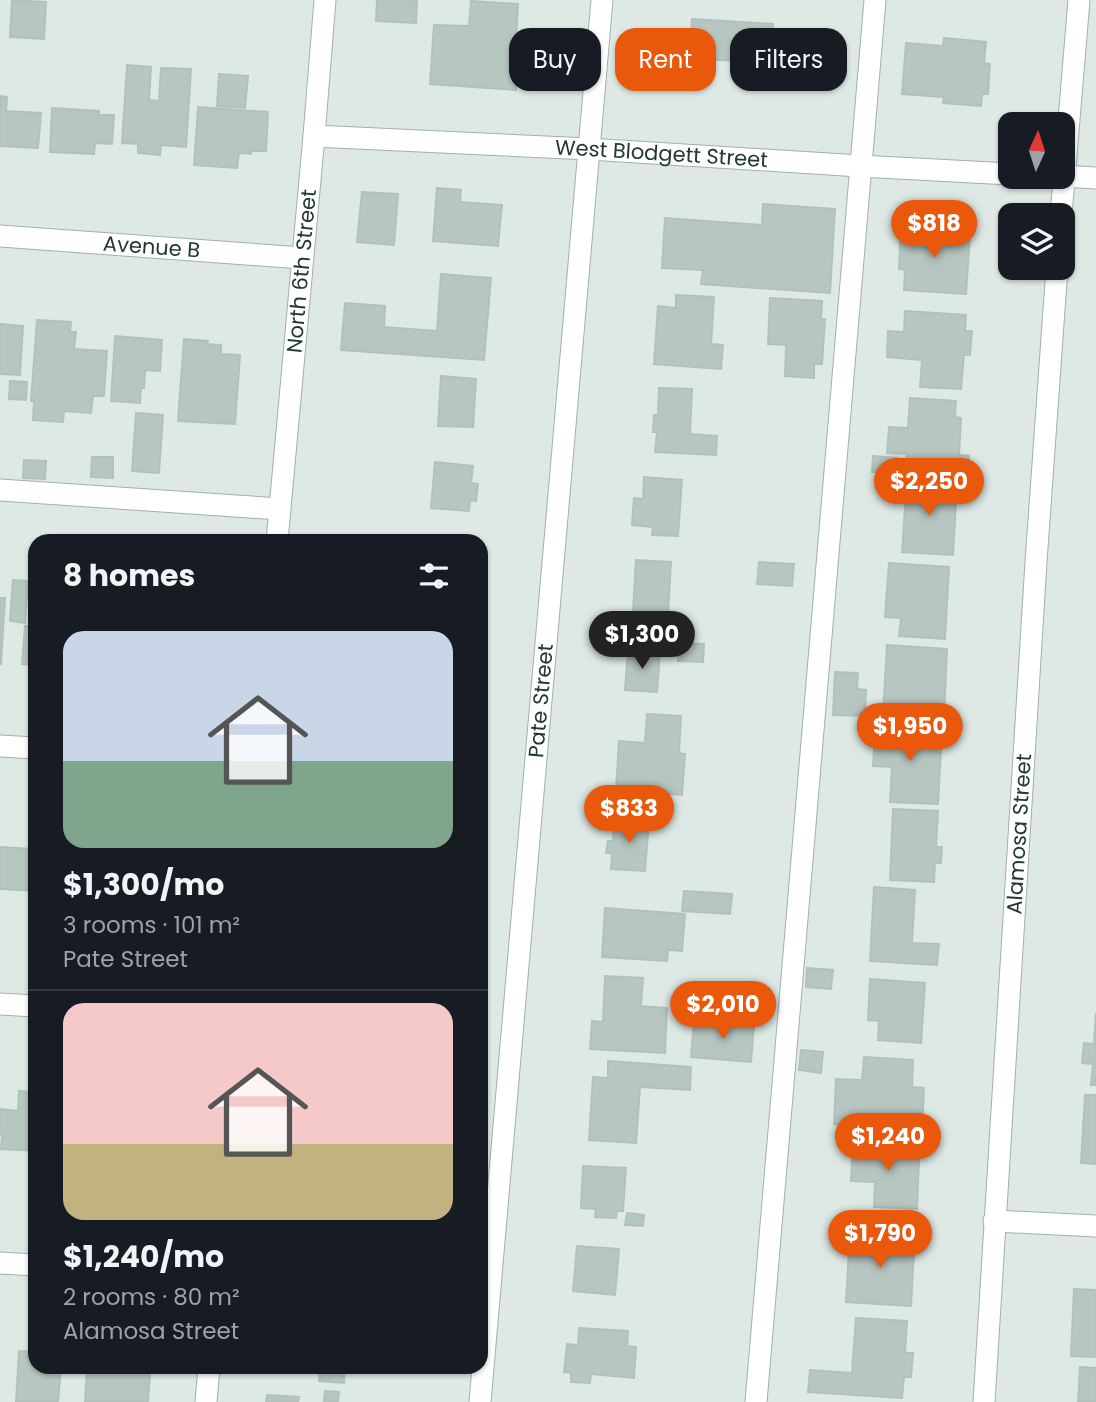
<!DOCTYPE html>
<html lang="en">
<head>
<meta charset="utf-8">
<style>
  body { margin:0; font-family:Poppins,sans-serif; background:#242831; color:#f1f3f6; height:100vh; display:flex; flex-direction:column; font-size:26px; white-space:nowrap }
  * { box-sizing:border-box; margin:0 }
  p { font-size:23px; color:#9ea1a6 }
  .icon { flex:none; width:38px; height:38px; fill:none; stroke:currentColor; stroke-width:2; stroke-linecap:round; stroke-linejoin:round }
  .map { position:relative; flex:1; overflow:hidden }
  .panel { position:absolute; left:28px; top:534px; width:460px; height:840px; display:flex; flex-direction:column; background:#171b24; border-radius:21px; box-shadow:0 2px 5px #0004 }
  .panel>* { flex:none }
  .guide { position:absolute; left:509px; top:28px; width:481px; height:63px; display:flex; gap:14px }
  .needle { width:46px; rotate:3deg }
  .tools { position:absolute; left:998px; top:112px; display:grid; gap:14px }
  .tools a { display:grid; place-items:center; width:77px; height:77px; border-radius:14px; background:#171b24; box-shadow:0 2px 5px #0004; font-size:35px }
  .price { position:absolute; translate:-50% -60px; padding:0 16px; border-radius:24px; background:#ea580c; color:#fff; font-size:23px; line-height:46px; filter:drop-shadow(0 2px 4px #0008) }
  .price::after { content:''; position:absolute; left:50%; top:42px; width:21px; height:16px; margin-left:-10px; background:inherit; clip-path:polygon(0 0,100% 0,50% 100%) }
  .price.active { background:#222; color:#fff }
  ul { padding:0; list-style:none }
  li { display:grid; align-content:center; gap:14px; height:371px; padding:0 35px }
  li+li { border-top:2px solid #363941 }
  li span { display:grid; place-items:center; height:217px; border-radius:21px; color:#555 }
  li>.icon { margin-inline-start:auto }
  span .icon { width:126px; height:126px; fill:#fffc; stroke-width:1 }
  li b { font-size:30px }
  h2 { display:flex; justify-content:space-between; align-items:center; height:84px; padding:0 35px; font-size:30px }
  .pill { padding:0 24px; border-radius:21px; background:#171b24; box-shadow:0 2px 5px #0004; font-size:24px; line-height:63px }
  .pill.active { background:#ea580c; color:#fff }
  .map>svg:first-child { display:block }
  .building { fill:#b7c6c1; stroke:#b1c2bc; stroke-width:2 }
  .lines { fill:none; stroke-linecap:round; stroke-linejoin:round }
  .minor-casing { stroke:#a2b0ac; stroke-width:23 }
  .minor { stroke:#fff; stroke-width:21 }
  .labels { text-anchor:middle; stroke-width:5; stroke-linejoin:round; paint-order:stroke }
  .street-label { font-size:21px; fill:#213833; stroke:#eef6f3 }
</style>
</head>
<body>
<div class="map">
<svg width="1096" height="1402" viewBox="0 0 1096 1402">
  <rect width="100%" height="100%" fill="#dee9e5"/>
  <g class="building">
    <polygon points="12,0 46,2 44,39 10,37"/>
    <polygon points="377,0 417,0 416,23 376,21"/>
    <polygon points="471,1 518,4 516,40 519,41 516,90 430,84 434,25 469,26"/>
    <polygon points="692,19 773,24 772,43 778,44 777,63 703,59 703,53 690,52"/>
    <polygon points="944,38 986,42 984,63 990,64 988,94 982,94 981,106 943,103 944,97 902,94 906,43 943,46"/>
    <polygon points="127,65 151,67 149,100 159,101 161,68 191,69 186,147 161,145 160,155 138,153 138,144 122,143"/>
    <polygon points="219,74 248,76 245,108 217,106"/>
    <polygon points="0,96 7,97 6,111 41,113 38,148 0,146"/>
    <polygon points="198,107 268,112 266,151 251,151 251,154 239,153 237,168 194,165"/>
    <polygon points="52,108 99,111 99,115 114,115 112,144 95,143 94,154 50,152"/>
    <polygon points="437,188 461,190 460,202 502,205 498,246 433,241"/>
    <polygon points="362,192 398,194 394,245 357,242"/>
    <polygon points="763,204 835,209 830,293 701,284 703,270 662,268 665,218 762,225"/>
    <polygon points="901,224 931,226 931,232 970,234 966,294 904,290 905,270 899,269"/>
    <polygon points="441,274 491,278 484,360 341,350 345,303 385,306 384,327 437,331"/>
    <polygon points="676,295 714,297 711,344 723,345 721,369 654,364 658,306 676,308"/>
    <polygon points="770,298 822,301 821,319 825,319 822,364 814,364 814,378 785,376 786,345 768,344"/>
    <polygon points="905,311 966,315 965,331 972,331 970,355 964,355 961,389 920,387 922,360 887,357 888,331 904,332"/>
    <polygon points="37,320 71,322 70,332 76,332 74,349 107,351 104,396 93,396 91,413 64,411 63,422 33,420 34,401 31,401"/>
    <polygon points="0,324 23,326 20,375 0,374"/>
    <polygon points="115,336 162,340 160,371 145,370 144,388 141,388 140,403 111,401"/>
    <polygon points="184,339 208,341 207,344 221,345 221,354 240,355 235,424 178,421"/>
    <polygon points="441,376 476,379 473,427 438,426"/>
    <polygon points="10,381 27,382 26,400 9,399"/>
    <polygon points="659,388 692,389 690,434 717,436 716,455 655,452 657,432 653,432 654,415 658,415"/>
    <polygon points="910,398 956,401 955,417 961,418 959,455 969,456 968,472 906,468 907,454 887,453 889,427 908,428"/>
    <polygon points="136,413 163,415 159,473 132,471"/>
    <polygon points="873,456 898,458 897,473 872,472"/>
    <polygon points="92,457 113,457 113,478 91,477"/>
    <polygon points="24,460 46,461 45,479 23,478"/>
    <polygon points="435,462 473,466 471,483 478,484 476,501 470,500 469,511 431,508"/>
    <polygon points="644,477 682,480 678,536 652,535 653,527 632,525 634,498 643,499"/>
    <polygon points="907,479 951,482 950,502 956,502 953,555 902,552"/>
    <polygon points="636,560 671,562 668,613 633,611"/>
    <polygon points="759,562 794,564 792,586 757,584"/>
    <polygon points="889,563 949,567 945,639 899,636 901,618 885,617"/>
    <polygon points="32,578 35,578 35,665 22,664 25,626 29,626"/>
    <polygon points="13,580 28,581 25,623 10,621"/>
    <polygon points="0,598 5,598 1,664 0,664"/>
    <polygon points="679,643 704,644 703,662 678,661"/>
    <polygon points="887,645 947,649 944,717 883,714"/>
    <polygon points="628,650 660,652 657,692 625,690"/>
    <polygon points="835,672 858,673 857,689 866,690 865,716 833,715"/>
    <polygon points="647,714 681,716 679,753 685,754 682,795 616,790 619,741 645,743"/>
    <polygon points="875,728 942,731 938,804 890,802 892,767 873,766"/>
    <polygon points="893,809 938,811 936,847 942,847 941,863 935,863 934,882 890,880"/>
    <polygon points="614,819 649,821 645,871 611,869 612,853 606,853 608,841 613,841"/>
    <polygon points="32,834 35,835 35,891 0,889 0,847 32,849"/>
    <polygon points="874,887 915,890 912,943 939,944 937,965 870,961"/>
    <polygon points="684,891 732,894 730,914 682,911"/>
    <polygon points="605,908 685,914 682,951 668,950 667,961 602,957"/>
    <polygon points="807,968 833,970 831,989 806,987"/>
    <polygon points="605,976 643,978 641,1006 667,1008 665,1053 590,1049 592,1021 603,1022"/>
    <polygon points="870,979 925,983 921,1043 878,1040 879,1021 868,1020"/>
    <polygon points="1096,1013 1096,1085 1091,1085 1093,1064 1082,1063 1084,1043 1094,1044"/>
    <polygon points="694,1021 754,1025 751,1062 691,1057"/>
    <polygon points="801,1050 823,1052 821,1073 799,1070"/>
    <polygon points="864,1057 913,1060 912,1087 924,1088 922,1130 834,1124 836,1079 862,1080"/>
    <polygon points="608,1061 691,1067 690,1090 640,1087 636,1143 589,1140 593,1077 608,1078"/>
    <polygon points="19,1091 35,1092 35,1151 1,1149 2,1135 0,1134 0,1109 18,1111"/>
    <polygon points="1085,1095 1096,1095 1096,1164 1081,1163"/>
    <polygon points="853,1142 913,1145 912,1158 919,1159 917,1209 874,1207 875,1182 851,1181"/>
    <polygon points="583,1166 626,1168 623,1211 617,1211 616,1218 595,1217 596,1209 581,1208"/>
    <polygon points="627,1213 644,1215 643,1226 625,1225"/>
    <polygon points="850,1233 910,1236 909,1250 914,1251 911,1306 846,1302"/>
    <polygon points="577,1246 619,1249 615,1295 573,1291"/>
    <polygon points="1074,1289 1096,1290 1096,1357 1071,1356"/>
    <polygon points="856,1318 907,1321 905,1353 913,1353 911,1377 904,1377 902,1398 808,1392 810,1370 852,1373"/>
    <polygon points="579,1328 628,1331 627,1346 636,1347 634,1378 591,1374 590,1383 571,1382 571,1373 564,1372 567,1344 578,1345"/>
    <polygon points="19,1351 35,1352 35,1367 61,1367 58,1402 16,1402"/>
    <polygon points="320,1367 345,1367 344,1383 319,1381"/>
    <polygon points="1080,1367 1096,1368 1096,1402 1078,1402"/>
    <polygon points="87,1369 150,1373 148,1402 85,1402"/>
    <polygon points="325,1391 339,1392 338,1402 324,1402"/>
    <polygon points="267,1395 299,1397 298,1402 266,1402"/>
  </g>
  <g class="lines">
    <g class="minor-casing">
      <g id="minor">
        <path id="s1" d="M314,136L589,149L860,166L1010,174"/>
        <polyline points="1062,176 1096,178"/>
        <polyline points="1061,215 1079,0"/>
        <path id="s2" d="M0,236L302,258"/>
        <polyline points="0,490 280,509"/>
        <path id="s3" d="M277,541L314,136L325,0"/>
        <polyline points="0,746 35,748"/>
        <polyline points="0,1004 35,1006"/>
        <polyline points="994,1221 1096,1226"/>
        <polyline points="0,1263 35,1265"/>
        <polyline points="206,1402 209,1367"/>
        <path id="s4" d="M480,1402L602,0"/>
        <polyline points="756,1402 875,0"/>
        <path id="s5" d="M984,1402L1036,562L1057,268"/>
      </g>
    </g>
    <use href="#minor" class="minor"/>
  </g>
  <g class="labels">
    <g class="street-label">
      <text dy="7" stroke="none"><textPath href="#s1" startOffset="348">West Blodgett Street</textPath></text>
      <text dy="7" stroke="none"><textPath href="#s2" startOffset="152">Avenue B</textPath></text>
      <text dy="7" stroke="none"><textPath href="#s3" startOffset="271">North 6th Street</textPath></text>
      <text dy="7" stroke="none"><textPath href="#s4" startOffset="704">Pate Street</textPath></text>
      <text dy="7" stroke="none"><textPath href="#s5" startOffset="569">Alamosa Street</textPath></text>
    </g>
  </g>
</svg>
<div class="tools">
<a><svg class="needle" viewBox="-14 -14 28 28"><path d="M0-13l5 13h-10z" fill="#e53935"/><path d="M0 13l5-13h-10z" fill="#9ea1a6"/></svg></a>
<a><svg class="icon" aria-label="layers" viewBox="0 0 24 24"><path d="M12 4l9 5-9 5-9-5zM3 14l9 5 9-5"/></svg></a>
</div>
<b class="price" style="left:934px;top:260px">$818</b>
<b class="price" style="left:929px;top:518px">$2,250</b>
<b class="price active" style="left:642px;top:671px">$1,300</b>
<b class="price" style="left:910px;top:763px">$1,950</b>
<b class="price" style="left:629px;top:845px">$833</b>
<b class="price" style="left:723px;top:1041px">$2,010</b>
<b class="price" style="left:888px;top:1173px">$1,240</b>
<b class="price" style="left:880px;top:1270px">$1,790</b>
<div class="guide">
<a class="pill">Buy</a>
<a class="pill active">Rent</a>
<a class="pill">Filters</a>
</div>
<section class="panel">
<h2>8 homes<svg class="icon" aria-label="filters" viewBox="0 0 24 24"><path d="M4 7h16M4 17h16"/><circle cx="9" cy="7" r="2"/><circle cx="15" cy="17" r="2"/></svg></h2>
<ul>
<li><span style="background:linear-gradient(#c9d6e8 60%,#7fa58c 0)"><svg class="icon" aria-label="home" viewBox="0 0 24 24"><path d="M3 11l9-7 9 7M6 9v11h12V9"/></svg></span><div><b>$1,300/mo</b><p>3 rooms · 101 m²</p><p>Pate Street</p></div></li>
<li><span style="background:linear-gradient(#f6c9c9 65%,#c2b280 0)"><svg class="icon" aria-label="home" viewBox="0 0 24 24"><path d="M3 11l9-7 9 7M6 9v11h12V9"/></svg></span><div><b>$1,240/mo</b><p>2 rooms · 80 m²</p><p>Alamosa Street</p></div></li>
</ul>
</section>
</div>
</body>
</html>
